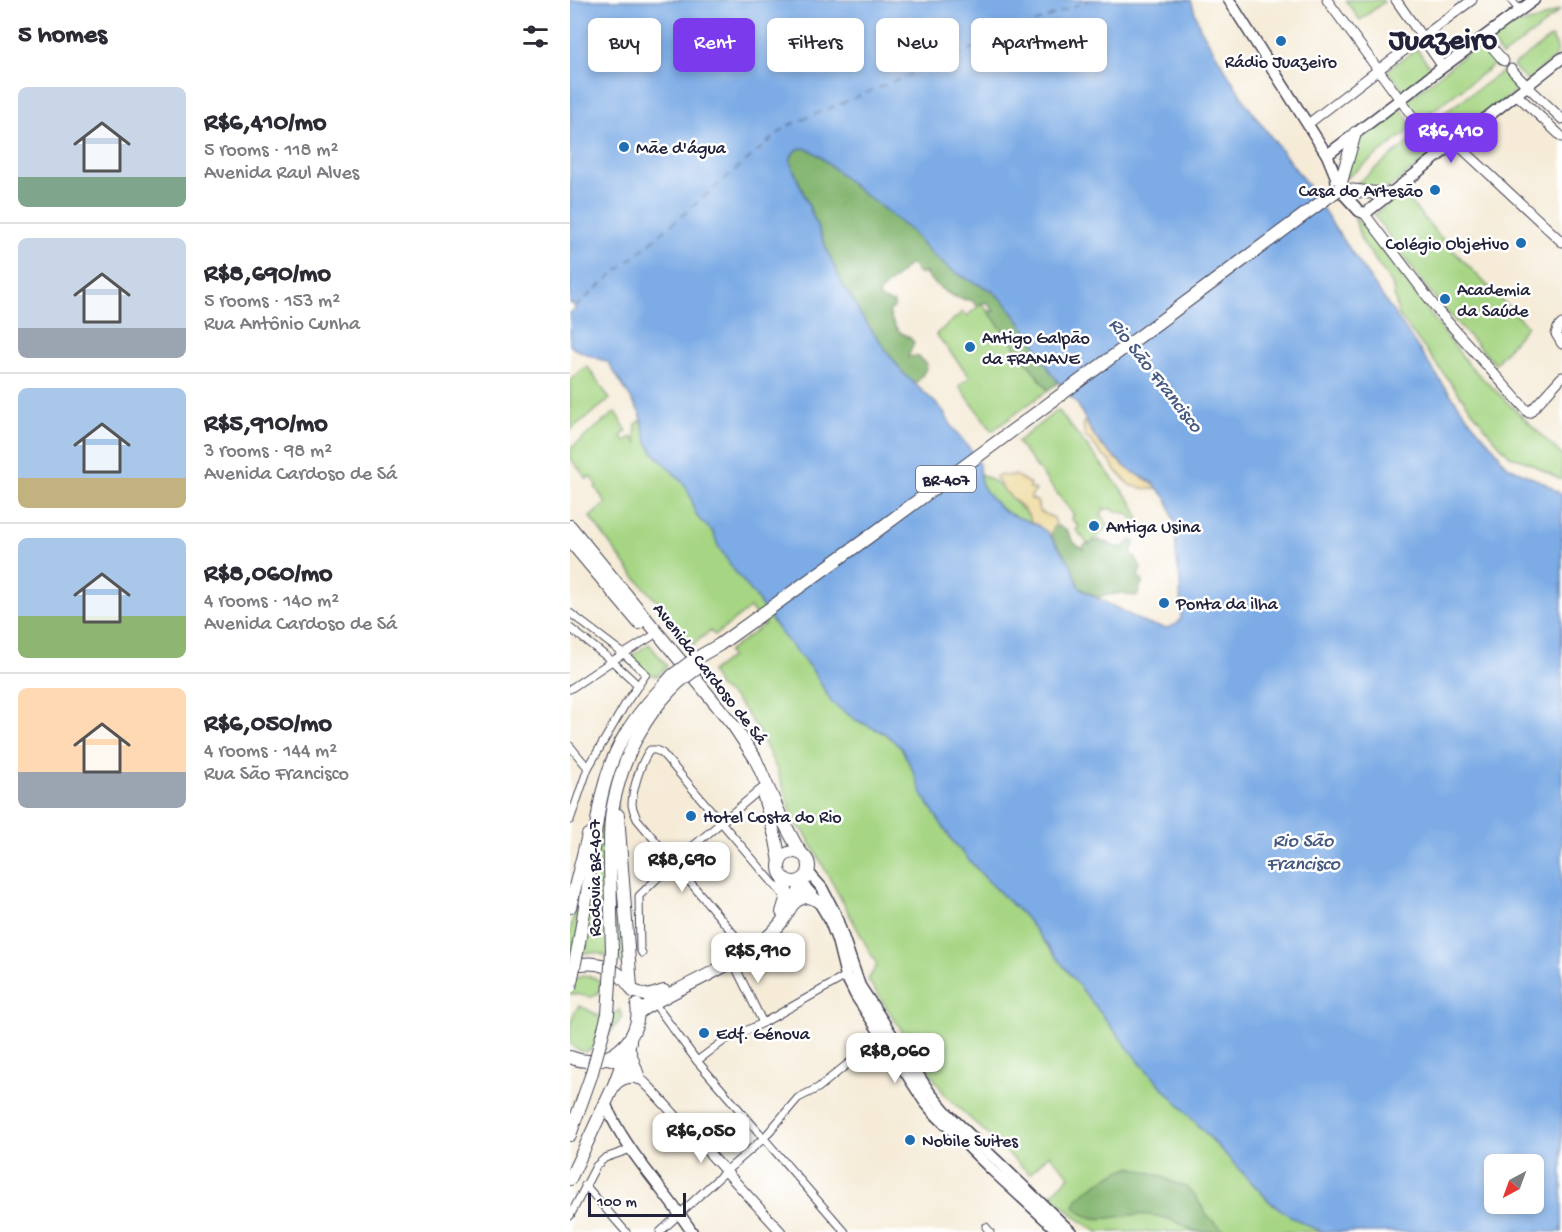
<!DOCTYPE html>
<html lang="en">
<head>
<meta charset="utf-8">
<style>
  body { margin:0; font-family:"Gochi Hand",sans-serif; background:#f7f7f7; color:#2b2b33; height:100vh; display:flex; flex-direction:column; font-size:22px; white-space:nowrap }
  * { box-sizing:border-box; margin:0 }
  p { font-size:20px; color:#7c7c81 }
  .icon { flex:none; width:33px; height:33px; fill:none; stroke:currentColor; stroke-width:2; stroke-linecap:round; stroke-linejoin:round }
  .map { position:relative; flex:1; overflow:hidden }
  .details { display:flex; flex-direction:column; background:#fff; width:570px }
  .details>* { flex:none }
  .banner { position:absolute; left:18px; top:18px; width:570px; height:54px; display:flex; gap:12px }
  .needle { width:39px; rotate:221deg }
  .controls { position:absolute; left:914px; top:1154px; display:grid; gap:12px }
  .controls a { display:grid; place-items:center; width:60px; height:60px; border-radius:9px; background:#fff; box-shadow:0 3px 9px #0003; font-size:30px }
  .scale { position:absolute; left:18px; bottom:15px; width:98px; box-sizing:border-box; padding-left:6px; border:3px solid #22223b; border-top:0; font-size:16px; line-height:21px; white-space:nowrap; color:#22223b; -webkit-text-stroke:4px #fff; paint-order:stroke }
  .price { position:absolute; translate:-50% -51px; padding:0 14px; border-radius:12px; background:#fff; color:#222; font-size:20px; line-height:39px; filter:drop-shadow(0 2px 3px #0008) }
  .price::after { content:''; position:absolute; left:50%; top:36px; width:18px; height:14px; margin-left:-9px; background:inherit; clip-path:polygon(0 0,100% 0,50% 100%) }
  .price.selected { background:#7c3aed; color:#fff }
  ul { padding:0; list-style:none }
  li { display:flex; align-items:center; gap:18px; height:150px; padding:0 18px }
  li+li { border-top:2px solid #e1e1e2 }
  li span { display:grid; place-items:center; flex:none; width:168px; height:120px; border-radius:9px; color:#555 }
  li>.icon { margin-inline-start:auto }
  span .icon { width:72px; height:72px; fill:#fffc; stroke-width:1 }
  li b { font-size:26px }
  h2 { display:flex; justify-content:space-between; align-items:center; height:72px; padding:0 18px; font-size:26px }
  .chip { padding:0 21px; border-radius:9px; background:#fff; box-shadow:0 3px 9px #0003; font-size:21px; line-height:54px }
  .chip.selected { background:#7c3aed; color:#fff }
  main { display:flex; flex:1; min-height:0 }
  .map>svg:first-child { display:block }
  .green { fill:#a6d583; stroke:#647c5f; stroke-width:1.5 }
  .forest { fill:#84b671; stroke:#536c56; stroke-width:1.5 }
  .sand { fill:#eeda9e; stroke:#887e6c; stroke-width:1.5 }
  .water { fill:#7babe5; stroke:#4e6690; stroke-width:1.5; fill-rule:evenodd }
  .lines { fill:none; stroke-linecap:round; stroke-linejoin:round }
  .ferry { stroke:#46597f; stroke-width:1.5; stroke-dasharray:8 6; stroke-linecap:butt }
  .minor-casing { stroke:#424052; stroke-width:9 }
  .tertiary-casing { stroke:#424052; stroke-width:11 }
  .secondary-casing { stroke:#424052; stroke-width:13 }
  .primary-casing { stroke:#424052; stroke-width:13 }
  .trunk-casing { stroke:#424052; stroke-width:14 }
  .minor { stroke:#fff; stroke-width:7 }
  .tertiary { stroke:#fff; stroke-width:9 }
  .secondary { stroke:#fff; stroke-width:10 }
  .primary { stroke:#fff; stroke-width:10 }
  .trunk { stroke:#fff; stroke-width:12 }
  .trunk-bridge-casing { stroke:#424052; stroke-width:14; stroke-linecap:butt }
  .trunk-bridge { stroke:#fff; stroke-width:12 }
  .poi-dot { fill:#1f6fb2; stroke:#fff; stroke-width:2 }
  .labels { text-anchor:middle; stroke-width:5; stroke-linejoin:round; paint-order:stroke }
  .shield { fill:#fff; stroke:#646476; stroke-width:1.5 }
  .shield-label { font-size:16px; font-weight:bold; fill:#22223b }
  .poi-label { font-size:18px; fill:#22223b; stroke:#fff; text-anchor:start }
  .street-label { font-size:18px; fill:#22223b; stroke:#fff }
  .water-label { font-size:20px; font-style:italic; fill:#46597f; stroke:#fff }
  .town-label { font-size:30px; font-weight:bold; fill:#22223b; stroke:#fff }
</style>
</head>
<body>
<main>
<section class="details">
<h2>5 homes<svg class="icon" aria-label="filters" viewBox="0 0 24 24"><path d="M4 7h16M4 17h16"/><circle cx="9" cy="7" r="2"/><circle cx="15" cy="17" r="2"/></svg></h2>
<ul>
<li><span style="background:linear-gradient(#c9d6e8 75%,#7fa58c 0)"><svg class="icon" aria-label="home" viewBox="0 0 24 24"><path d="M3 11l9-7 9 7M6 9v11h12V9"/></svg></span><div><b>R$6,410/mo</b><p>5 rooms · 118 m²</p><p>Avenida Raul Alves</p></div></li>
<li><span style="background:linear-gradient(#c9d6e8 75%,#9aa5b1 0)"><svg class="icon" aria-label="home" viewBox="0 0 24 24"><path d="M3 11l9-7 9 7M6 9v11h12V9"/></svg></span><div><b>R$8,690/mo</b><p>5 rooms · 153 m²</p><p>Rua Antônio Cunha</p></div></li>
<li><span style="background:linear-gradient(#a9c7e8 75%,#c2b280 0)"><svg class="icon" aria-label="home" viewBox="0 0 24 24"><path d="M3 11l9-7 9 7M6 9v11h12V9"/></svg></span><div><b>R$5,910/mo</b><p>3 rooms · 98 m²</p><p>Avenida Cardoso de Sá</p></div></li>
<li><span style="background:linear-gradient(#a9c7e8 65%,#8fb573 0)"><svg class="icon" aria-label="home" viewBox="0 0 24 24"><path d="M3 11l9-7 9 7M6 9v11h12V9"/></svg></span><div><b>R$8,060/mo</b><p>4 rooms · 140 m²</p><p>Avenida Cardoso de Sá</p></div></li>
<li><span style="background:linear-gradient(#ffd9b3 70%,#9aa5b1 0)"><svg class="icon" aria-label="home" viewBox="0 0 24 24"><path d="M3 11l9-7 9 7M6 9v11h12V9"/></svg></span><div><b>R$6,050/mo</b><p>4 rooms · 144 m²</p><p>Rua São Francisco</p></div></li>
</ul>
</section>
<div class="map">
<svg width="992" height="1232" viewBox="0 0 992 1232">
  <rect width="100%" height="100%" fill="#fff"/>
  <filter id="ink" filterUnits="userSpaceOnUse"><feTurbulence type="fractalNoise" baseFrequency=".0167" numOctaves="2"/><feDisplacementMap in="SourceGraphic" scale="12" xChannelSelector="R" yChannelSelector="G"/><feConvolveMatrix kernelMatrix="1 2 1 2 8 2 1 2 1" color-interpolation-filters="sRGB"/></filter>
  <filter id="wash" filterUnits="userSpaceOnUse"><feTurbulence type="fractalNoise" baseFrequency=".008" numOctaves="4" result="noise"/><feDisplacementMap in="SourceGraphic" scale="24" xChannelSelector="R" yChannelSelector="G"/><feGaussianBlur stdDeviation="1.35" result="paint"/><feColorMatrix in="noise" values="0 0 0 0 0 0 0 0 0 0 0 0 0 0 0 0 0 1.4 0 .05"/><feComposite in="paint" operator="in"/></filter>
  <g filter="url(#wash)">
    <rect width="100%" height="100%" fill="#f5ebd7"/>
    <g class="green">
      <polygon points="777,0 812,0 814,2 790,20 776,1"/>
      <polygon points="991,9 970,28 932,56 918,37 933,27 968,20"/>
      <path d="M981,37C986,44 988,48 987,55L957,81L943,66Z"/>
      <polygon points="913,40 929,61 850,120 838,106 838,100"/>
      <polygon points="847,49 862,70 833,91 817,70"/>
      <path d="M936,69L949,88L877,145C864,146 860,137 853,128Z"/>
      <polygon points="828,105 844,127 775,179 786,136"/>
      <polygon points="849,134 863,154 818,188 781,188"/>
      <polygon points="832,193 875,242 957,326 925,364 875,310 852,282 804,215"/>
      <polygon points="784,216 796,229 898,364 992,455 992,480 957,462 940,456 923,438 828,314 822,284 791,240"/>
      <polygon points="412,303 478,390 422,431 389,386 400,377 366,334 393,312 397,316"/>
      <polygon points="17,366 40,399 0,430 0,380"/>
      <path d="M488,410L563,504C568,514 571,520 566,531L564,528L566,527C561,508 553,516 542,509H534L531,515L539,525L519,545L506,530L509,527L501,518L504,515L447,442Z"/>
      <polygon points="45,412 57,431 51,436 55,442 61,437 68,444 65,437 66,424 70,421 76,421 325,742 332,749 343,771 570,1063 700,1202 745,1229 755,1232 527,1232 507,1218 481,1195 500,1176 479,1154 460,1174 375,1095 298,980 307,965 235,833 222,820 219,804 207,770 189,732 172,707 164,698 149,687 141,672 161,657 158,652 195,624 180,608 145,635 140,631 120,647 109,638 113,633 97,622 95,616 97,613 60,571 20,517 36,503 25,487 27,485 20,476 17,479 0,458 0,449"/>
      <path d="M410,474C426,480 436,492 447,504C453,511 460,513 461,523C453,520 445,518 438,513C425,505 409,489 410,474Z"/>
      <polygon points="79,644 97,666 87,676 78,674 60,657"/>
      <path d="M46,800L57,965C33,954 26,949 0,955V931L26,809Z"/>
      <path d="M12,976L23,977L30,981L31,989C20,1005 14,992 0,994V980Z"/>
      <path d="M9,1006C19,1008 28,1019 37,1017C42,1016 46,1012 50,1010L52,1016L47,1025L44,1026C38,1038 27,1048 14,1052L5,1048L0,1044C0,1032 0,1015 9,1006Z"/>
    </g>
    <g class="forest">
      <path d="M233,148L242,151L252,158L287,189L305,202L341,231L364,256L380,269L399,280L421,290L435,302L463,340L481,373L489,382L478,390L418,311H424L417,302L412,303L408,306L401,300C383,300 365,286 354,272L350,274L346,271L343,265H339L309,293L310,298L313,300L324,303V307L319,312C321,319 324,326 329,331C334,336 341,336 344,343L338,357L348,356L357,364C356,371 350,379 344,385L333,373L289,313L286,305L274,287L262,262L220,160C222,153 225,149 233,148Z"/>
      <path d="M487,526C504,529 496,541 513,549L514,546L517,543L519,545L522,542L530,540L531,543L535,542L547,548L556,546L561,540L565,542L562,549V554L565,557L571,568L568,576L573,582L569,589L568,595C562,597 558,596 553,592C544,596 535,593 528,598L510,588L508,585L501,564L482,538L481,533L483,529Z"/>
      <path d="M560,1167L592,1176L600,1181L614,1186L624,1194L638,1217L656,1232C646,1232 631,1232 623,1231C619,1229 615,1226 611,1224C601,1219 590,1216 579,1215C552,1211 526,1230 504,1207C506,1192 546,1172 560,1167Z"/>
    </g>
    <g class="sand">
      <path d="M515,421C526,440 539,455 557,468C568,476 580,480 590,489C583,490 562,487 558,484L557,482L544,469L541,462L532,455L521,441L515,437L513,423Z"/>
      <path d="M428,475L435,476L445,475L460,484V488L466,490L461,496V499L467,501L469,511L484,518L486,523L481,533L482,538L467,525L461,523C460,511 442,499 434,490C431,486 429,481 426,477Z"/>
    </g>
    <path class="water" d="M0,0H621L630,28L677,105L739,187L763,225L875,387L903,424L924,448L934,463L939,467L976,484L992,495V1232H755C734,1226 718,1215 700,1202L570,1063L454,916L415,878L383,842L353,796L343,771L332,749L316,734L286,720L262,703L243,671L209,631L185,596L163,569L148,546L143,532L129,519L124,510L121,498L115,485L83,452L77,442L70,413L38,362L21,356L3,348L0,345V313L6,309L2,303L0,304ZM233,148L242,151L252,158L287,189L305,202L341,231L364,256L380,269L399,280L421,290L435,302L463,340L481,373L508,405L520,429L531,445L558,469L583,483L597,499L605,524L606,553L610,581L611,618L607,624L597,628L577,624L512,590L508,585L501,564L477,532L467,525L435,512L421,498L413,487L410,478L409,465L404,454L383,428L371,408L333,373L289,313L286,305L274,287L262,262L220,161C222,153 225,149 233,148ZM924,1164H963V1203H924Z"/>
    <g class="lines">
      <polyline class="ferry" points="5,307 217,126 519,0"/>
    </g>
  </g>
  <g filter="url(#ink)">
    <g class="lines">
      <g class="minor-casing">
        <g id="minor">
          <polyline points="941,0 950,11"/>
          <polyline points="0,613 54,654 76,674 56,703 18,768 0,820"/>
          <polyline points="0,628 42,661 69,686"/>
          <polyline points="0,689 42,661 81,637"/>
          <polyline points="0,746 18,768"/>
          <path d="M178,951L67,819C65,814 63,810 62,805C62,791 71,761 80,750H86L92,753L215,897"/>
          <polyline points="72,953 70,949 69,896 103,863 191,789"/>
          <polyline points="160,956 193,1023"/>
          <polyline points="84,1003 127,1061 275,1232"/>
          <polyline points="127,1061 155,1040 193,1023 276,976"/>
          <polyline points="15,1185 56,1232"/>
          <polyline points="0,1216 26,1166 35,1158 61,1149"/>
          <polyline points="416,1227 420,1232"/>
          <polyline points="90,1232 156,1171 193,1139 228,1098 248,1088 312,1036"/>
        </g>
      </g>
      <g class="tertiary-casing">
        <g id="tertiary">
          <polyline points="757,0 848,124"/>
          <polyline points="826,0 873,67"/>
          <polyline points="913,37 934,61"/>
          <polyline points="941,69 957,86 992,119"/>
          <polyline points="946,94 992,137"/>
          <polyline points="738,124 808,70 902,0"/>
          <polyline points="855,134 870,154"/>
          <polyline points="885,142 992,242"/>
          <polyline points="794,213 869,312 959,413 992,377"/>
          <polyline points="992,324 988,328 986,334 992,344"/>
          <path d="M35,1059C53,1062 67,1075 80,1088L211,1232"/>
        </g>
      </g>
      <g class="secondary-casing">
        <g id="secondary">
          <polyline points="659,0 757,155 766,177 767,186"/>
          <polyline points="757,155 873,67 964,0"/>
          <polyline points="768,188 789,211 794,213 797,212 992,58"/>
          <polyline points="238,872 252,888 265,913 290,986 360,1093 377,1113 501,1232"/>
          <polyline points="222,882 237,889 250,904 259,919 267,940 276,976 286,996 354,1101 364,1113 423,1171 489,1232"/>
        </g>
      </g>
      <g class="primary-casing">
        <path id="primary" d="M35,1103C55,1151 94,1189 122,1232"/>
      </g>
      <g class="trunk-casing">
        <g id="trunk">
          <polyline points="785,133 769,189 815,194 820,193"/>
          <polyline points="0,526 163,725 185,758 211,817 227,847 233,855"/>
          <polyline points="0,541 69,623"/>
          <polyline points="123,660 149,645 296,539 677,257"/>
          <polyline points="194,797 206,840 210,862"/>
          <polyline points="48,815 61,987"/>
          <circle cx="224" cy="867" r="15"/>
          <path d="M223,904C232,896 239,895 249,902"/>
          <polyline points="0,907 18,835"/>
          <polyline points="212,912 217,896 214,878"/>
          <path d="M9,943C13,917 18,891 21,865C27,818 31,774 56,733C69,711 86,694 103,675"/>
          <path d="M42,950C41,923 41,895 40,867C40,849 39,829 42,811C51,761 72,717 109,682"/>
          <path d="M0,966C27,959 46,966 62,989"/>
          <polyline points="63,991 78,996 94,991"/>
          <path d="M69,1012C111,984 178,963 210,924C222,909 228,892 237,875"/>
          <path d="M0,1057C34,1072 73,1042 67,1005"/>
          <path d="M44,1085C51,1078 60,1075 69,1078L58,1047"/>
          <polyline points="0,1135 21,1076"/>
          <polyline points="0,1179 44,1085 60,1042"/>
        </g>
      </g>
      <use href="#minor" class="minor"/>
      <use href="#tertiary" class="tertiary"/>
      <use href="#secondary" class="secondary"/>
      <use href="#primary" class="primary"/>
      <use href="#trunk" class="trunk"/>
      <g class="trunk-bridge-casing">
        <g id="trunk-bridge">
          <polyline points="677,257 769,189"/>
          <polyline points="103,675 123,660"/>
          <polyline points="109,682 129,667"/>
          <polyline points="0,987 9,943"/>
          <polyline points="21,1076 38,1014 42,950"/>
        </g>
      </g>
      <use href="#trunk-bridge" class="trunk-bridge"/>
    </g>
  </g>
  <g class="poi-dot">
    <circle cx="711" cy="41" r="6"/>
    <circle cx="54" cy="147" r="6"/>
    <circle cx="865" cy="190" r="6"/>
    <circle cx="951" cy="243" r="6"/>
    <circle cx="875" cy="299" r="6"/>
    <circle cx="400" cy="347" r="6"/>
    <circle cx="524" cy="526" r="6"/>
    <circle cx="594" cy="603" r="6"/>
    <circle cx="121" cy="816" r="6"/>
    <circle cx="134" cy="1033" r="6"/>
    <circle cx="340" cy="1140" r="6"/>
  </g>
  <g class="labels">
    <rect class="shield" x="346" y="466" width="60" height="26" rx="4.5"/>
    <g class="shield-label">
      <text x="376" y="485">BR-407</text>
    </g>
    <g class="poi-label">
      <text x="711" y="67" text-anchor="middle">Rádio Juazeiro</text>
      <text x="66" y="153">Mãe d'água</text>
      <text x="853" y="196" text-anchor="end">Casa do Artesão</text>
      <text x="939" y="249" text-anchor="end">Colégio Objetivo</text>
      <text x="887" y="295">Academia<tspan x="887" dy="21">da Saúde</tspan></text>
      <text x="412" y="343">Antigo Galpão<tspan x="412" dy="21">da FRANAVE</tspan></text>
      <text x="536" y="532">Antiga Usina</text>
      <text x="606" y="609">Ponta da ilha</text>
      <text x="133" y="822">Hotel Costa do Rio</text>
      <text x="146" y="1039">Edf. Génova</text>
      <text x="352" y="1146">Nobile Suites</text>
    </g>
    <g class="street-label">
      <text transform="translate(141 673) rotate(52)" y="6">Avenida Cardoso de Sá</text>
      <text transform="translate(24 878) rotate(-90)" y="6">Rodovia BR-407</text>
    </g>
    <g class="water-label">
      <text transform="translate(587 374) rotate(52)" y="7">Rio São Francisco</text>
      <text x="733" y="846">Rio São<tspan x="733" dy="23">Francisco</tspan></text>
    </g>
    <g class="town-label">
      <text x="873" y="48">Juazeiro</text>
    </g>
  </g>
</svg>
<div class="controls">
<a><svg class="needle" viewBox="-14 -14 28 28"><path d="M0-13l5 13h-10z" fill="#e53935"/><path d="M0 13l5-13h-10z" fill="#7c7c81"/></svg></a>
</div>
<div class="scale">100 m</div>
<b class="price selected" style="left:881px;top:164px">R$6,410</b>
<b class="price" style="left:112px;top:893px">R$8,690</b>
<b class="price" style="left:188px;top:984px">R$5,910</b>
<b class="price" style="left:325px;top:1084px">R$8,060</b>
<b class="price" style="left:131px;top:1164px">R$6,050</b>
<div class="banner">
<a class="chip">Buy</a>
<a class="chip selected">Rent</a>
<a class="chip">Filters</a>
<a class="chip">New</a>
<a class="chip">Apartment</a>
</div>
</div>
</main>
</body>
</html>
